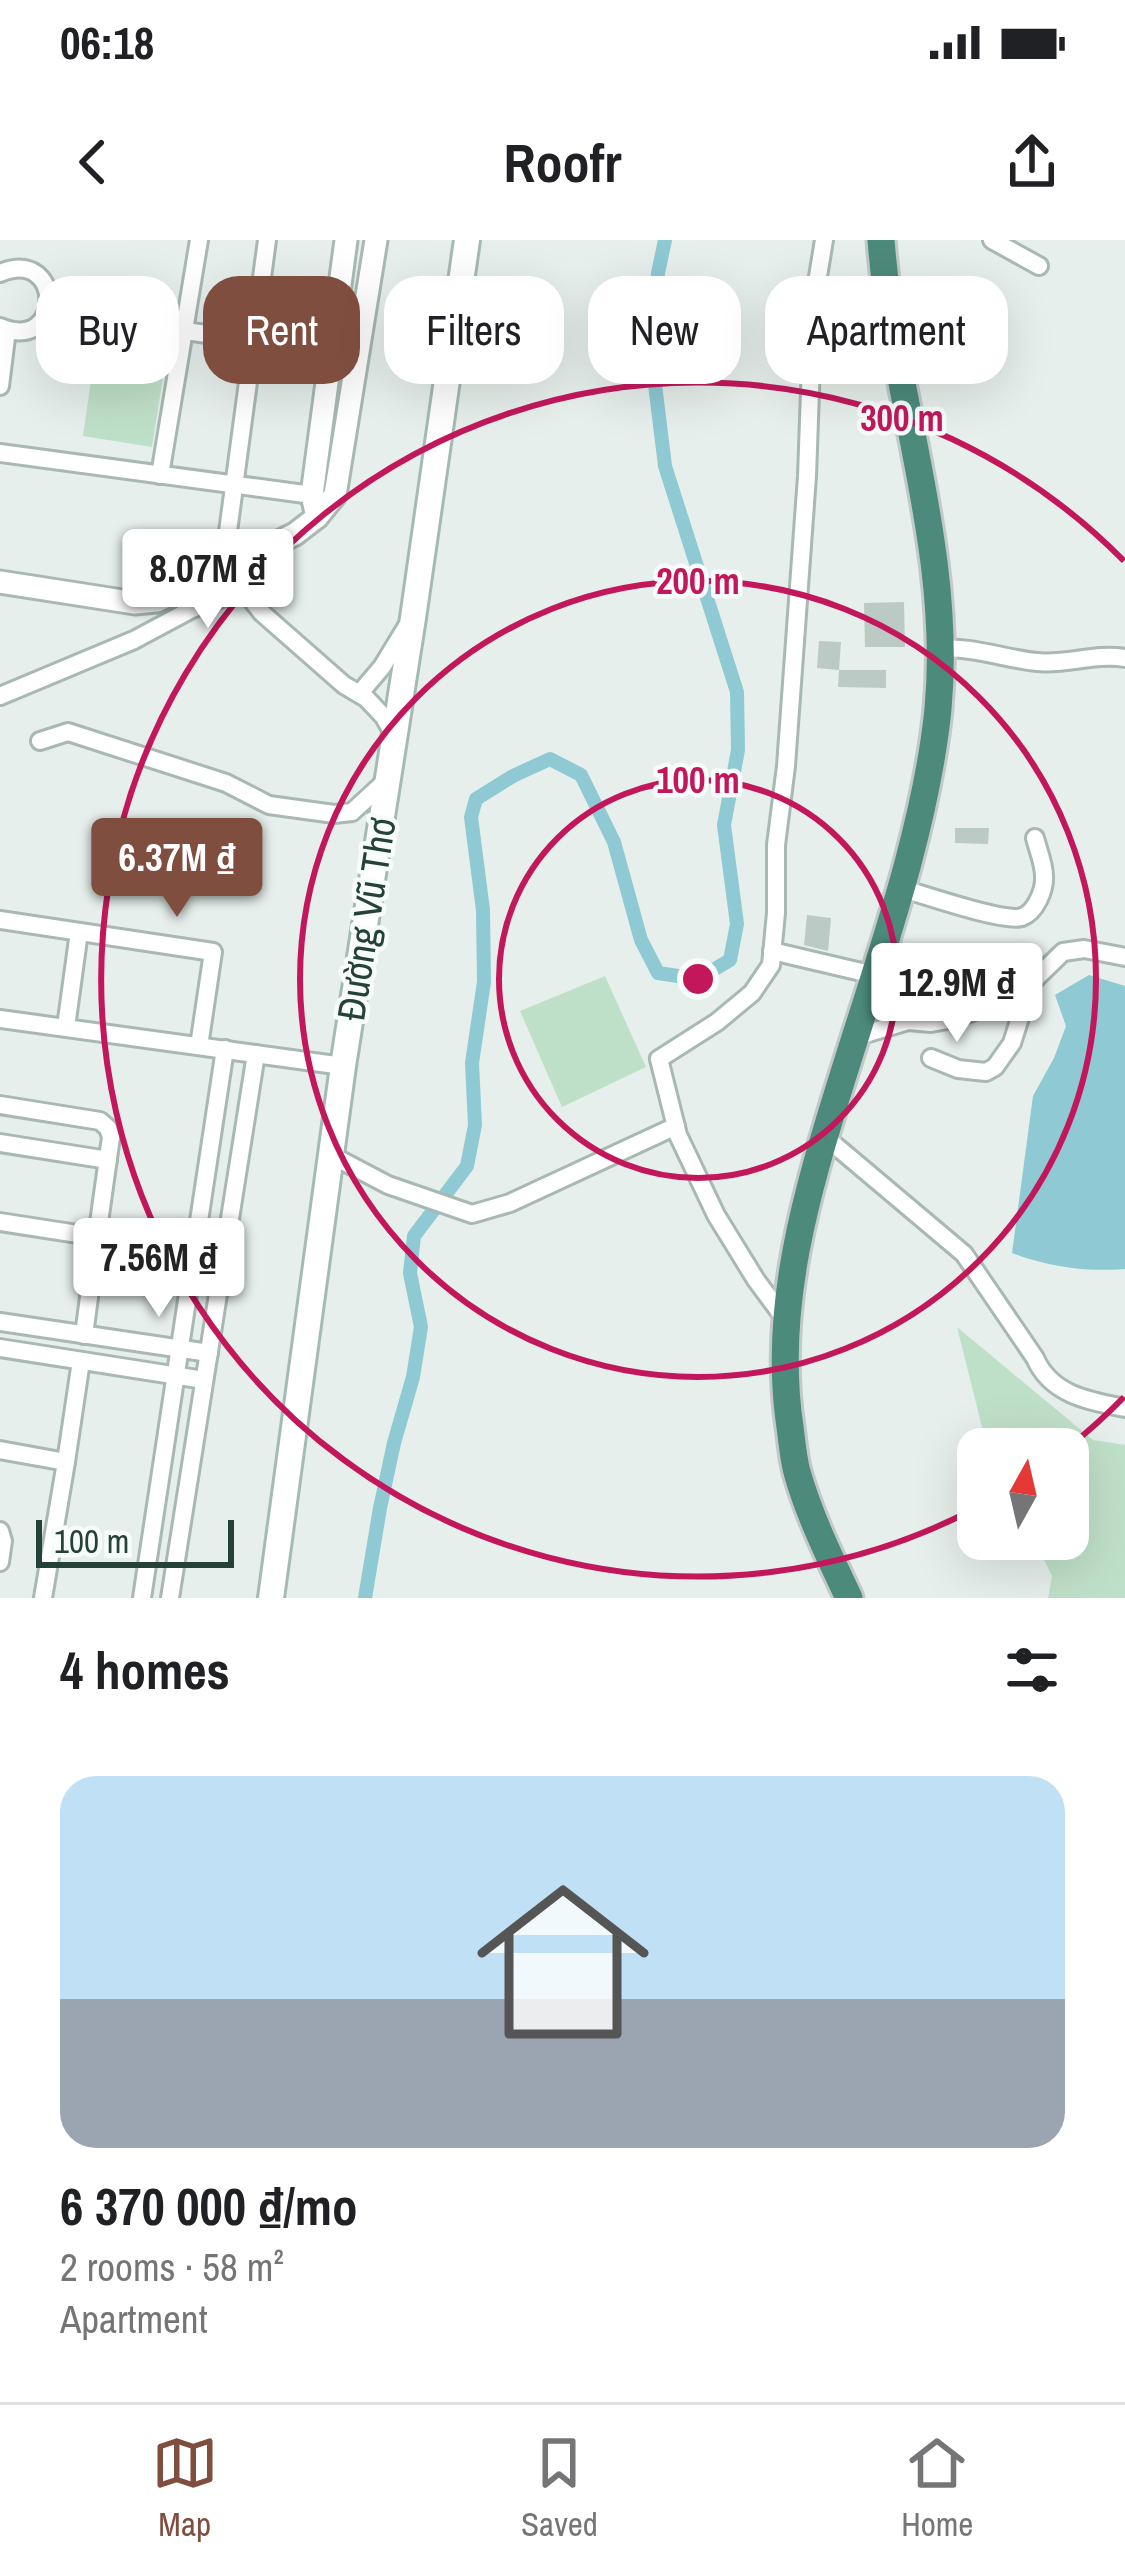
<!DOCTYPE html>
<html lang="en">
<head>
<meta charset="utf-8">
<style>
  body { margin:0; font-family:"Archivo Narrow",sans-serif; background:#f2f2f2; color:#202124; height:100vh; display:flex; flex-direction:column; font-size:45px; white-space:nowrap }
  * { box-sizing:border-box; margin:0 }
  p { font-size:39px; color:#757577 }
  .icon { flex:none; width:66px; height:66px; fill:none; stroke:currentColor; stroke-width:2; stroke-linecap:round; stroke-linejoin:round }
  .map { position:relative; height:1358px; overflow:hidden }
  .drawer { display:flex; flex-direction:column; background:#fff; flex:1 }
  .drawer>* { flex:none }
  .banner { position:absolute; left:36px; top:36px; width:1053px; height:108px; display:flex; gap:24px }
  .needle { width:78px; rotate:8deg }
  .tools { position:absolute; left:957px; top:1188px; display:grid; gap:24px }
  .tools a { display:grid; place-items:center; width:132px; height:132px; border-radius:24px; background:#fff; box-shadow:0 12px 48px #0002; font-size:60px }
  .scale { position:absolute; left:36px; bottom:30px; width:198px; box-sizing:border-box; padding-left:12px; border:6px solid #24423a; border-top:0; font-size:33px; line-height:42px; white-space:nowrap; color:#24423a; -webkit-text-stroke:9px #f7fbf9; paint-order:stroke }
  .price { position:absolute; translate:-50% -102px; padding:0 27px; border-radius:12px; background:#fff; color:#222; font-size:39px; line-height:78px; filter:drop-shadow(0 3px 6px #0008) }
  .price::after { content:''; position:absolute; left:50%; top:72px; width:36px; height:27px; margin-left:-18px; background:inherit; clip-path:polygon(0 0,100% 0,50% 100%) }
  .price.on { background:#7f4e3f; color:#fff }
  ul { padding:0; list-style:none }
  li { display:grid; align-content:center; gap:24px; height:636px; padding:0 60px }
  li span { display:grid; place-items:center; height:372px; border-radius:36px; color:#555 }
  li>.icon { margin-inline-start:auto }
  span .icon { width:216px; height:216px; fill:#fffc; stroke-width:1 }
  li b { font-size:51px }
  h2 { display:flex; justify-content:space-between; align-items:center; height:144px; padding:0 60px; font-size:51px }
  .chip { padding:0 42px; border-radius:36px; background:#fff; box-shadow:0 12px 48px #0002; font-size:42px; line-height:108px }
  .chip.on { background:#7f4e3f; color:#fff }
  .status { display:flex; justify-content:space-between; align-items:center; height:84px; padding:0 60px; background:#fff; direction:ltr }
  .status svg { height:33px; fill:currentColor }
  header { display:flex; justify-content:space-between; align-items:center; height:156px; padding:0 60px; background:#fff; font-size:54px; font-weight:700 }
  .menu { display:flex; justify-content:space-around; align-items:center; height:168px; border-top:3px solid #e0e0e0; background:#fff; font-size:33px; color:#757577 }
  .menu a { display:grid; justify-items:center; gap:6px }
  .menu .on { color:#7f4e3f }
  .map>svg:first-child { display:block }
  .green { fill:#bfe0c8 }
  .water { fill:#8ec9d4 }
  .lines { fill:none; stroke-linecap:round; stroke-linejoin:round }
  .canal { stroke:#8ec9d4; stroke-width:14 }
  .building { fill:#bbcac4 }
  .minor-casing { stroke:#a8b8b2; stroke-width:22 }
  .tertiary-casing { stroke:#a8b8b2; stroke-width:27 }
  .secondary-casing { stroke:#a4bbb3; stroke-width:30 }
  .trunk-casing { stroke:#c2cac8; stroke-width:33 }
  .minor { stroke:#fff; stroke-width:16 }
  .tertiary { stroke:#fff; stroke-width:21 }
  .secondary { stroke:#fff; stroke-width:24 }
  .trunk { stroke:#4c8a7c; stroke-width:27 }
  .ring { fill:none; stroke:#c2185b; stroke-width:6 }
  .labels { text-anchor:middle; stroke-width:9; stroke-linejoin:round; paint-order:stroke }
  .street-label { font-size:39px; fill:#24423a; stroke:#f7fbf9 }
  .centre { fill:#c2185b; stroke:#f7fbf9; stroke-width:6 }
  .ring-label { font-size:36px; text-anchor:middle; font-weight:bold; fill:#c2185b; stroke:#f7fbf9; stroke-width:9; stroke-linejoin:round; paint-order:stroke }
</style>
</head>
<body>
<div class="status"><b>06:18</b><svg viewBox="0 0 49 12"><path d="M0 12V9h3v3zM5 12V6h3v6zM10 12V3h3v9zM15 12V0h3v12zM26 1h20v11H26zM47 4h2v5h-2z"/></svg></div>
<header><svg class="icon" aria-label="back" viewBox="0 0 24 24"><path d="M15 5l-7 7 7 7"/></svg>Roofr<svg class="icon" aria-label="share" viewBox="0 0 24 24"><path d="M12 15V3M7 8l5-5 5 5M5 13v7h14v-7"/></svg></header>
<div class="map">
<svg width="1125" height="1358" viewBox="0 0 1125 1358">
  <rect width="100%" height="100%" fill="#e6efeb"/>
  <g class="green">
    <polygon points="94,120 164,131 152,207 83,196"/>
    <polygon points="605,736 646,827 562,867 520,771"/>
    <polygon points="957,1087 1093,1200 1125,1205 1125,1358 1048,1358 1052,1336 1034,1299 1068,1299 1068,1209 992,1209 983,1191"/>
  </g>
  <path class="water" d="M1089,735L1125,746V1029C1085,1032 1050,1027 1012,1013L1033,856L1054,818L1066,786L1055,755Z"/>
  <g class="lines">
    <polyline class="canal" points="365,1358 380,1268 394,1203 413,1137 421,1087 410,1033 414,996 467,926 475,885 472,823 484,742 483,670 471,577 476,559 513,536 550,519 581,535 614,602 641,700 658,733 698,739 730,720 737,684 724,585 738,510 737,452 665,226 652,120 658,33 665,0"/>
  </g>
  <g class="building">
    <polygon points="904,362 905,407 865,407 864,363"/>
    <polygon points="819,401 841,402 839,430 817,428"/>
    <polygon points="839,430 886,430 886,448 838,447"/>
    <polygon points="955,588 989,588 988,604 955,603"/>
    <polygon points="807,675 831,678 828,711 804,705"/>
  </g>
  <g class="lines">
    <g class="minor-casing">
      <g id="minor">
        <polyline points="992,0 1039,26"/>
        <path d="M0,33C64,6 65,114 0,87"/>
        <polyline points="48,70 330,113"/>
        <polyline points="0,146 7,90"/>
        <polyline points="0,213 312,255"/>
        <polyline points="160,235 199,0"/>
        <polyline points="244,350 223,329 267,0"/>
        <path d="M940,409C973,406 1005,419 1037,422C1067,425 1095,413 1125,418"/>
        <polyline points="359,454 382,427 407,386"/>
        <polyline points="0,456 134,400 192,369 244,350 262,373 344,445 366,458 384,477 394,495"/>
        <polyline points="40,501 68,492 226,543 269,565 334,574 352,572 388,539"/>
        <path d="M900,648C922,654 1004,683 1022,677C1036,672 1045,649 1044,636C1044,624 1038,610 1035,598"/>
        <polyline points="0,680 213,712 199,806"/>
        <polyline points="772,711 874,735"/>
        <polyline points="0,779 343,826"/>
        <polyline points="66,787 79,692"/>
        <polyline points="855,797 908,781 931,783 953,779 991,765 1031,743"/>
        <polyline points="931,818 958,829 986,832 995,827 1012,803 1031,743 1063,712 1084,709 1125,717"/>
        <polyline points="0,865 100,881 108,888 111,897 97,997 0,982"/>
        <path d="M824,896L964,1014L1035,1118C1051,1155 1089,1161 1125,1168"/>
        <polyline points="0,903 108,920"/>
        <polyline points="331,915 388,945 472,974 510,963 676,886"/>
        <polyline points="785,1079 756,1040 716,975 678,895 659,819 717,782 752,753 771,725 776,673 776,605 786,526 807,236 813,67 824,0"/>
        <polyline points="0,1082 209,1113"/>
        <polyline points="84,1095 97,997"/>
        <polyline points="0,1108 204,1140"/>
        <polyline points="0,1210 66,1222 43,1358"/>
        <polyline points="66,1222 81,1121"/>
        <polyline points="0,1291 3,1301 0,1322"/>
        <polyline points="142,1358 225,809"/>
        <polyline points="170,1358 256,814"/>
      </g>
    </g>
    <g class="tertiary-casing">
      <g id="tertiary">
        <polyline points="317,277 312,255 346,0"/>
        <polyline points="0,342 135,363 157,361 295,294 317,277 335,255 376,0"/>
      </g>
    </g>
    <g class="secondary-casing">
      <polyline id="secondary" points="271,1358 343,826 413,378 467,0"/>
    </g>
    <g class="trunk-casing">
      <path id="trunk" d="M849,1358C830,1318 809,1275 797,1232C793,1217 792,1201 790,1187C772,1068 807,951 842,839C878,723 926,589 938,469C953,309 893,157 881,0"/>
    </g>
    <use href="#minor" class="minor"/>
    <use href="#tertiary" class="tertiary"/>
    <use href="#secondary" class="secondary"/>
    <use href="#trunk" class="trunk"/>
  </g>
  <g class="ring">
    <circle cx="698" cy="739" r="199"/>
    <circle cx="698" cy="739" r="398"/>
    <path d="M1124 1157A597 597 0 0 1 1070 1206M974 1269A597 597 0 1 1 1124 321"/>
  </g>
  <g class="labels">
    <g class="street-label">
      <text transform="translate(366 679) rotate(-81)" y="14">Đường Vũ Thơ</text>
    </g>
  </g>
  <circle cx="698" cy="739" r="18" class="centre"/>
  <g class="ring-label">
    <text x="902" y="191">300 m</text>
    <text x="698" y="354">200 m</text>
    <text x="698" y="553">100 m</text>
  </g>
</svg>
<div class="tools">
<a><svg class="needle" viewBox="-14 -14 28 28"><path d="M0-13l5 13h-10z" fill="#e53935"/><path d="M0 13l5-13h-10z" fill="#757577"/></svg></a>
</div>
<div class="scale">100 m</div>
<b class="price" style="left:208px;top:391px">8.07M ₫</b>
<b class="price on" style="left:177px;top:680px">6.37M ₫</b>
<b class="price" style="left:957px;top:805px">12.9M ₫</b>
<b class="price" style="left:159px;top:1080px">7.56M ₫</b>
<div class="banner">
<a class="chip">Buy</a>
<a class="chip on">Rent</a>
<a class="chip">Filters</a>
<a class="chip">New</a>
<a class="chip">Apartment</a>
</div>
</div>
<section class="drawer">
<h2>4 homes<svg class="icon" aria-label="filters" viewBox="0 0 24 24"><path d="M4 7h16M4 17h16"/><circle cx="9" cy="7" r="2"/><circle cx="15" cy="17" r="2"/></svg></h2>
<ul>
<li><span style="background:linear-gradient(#bfe0f5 60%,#9aa5b1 0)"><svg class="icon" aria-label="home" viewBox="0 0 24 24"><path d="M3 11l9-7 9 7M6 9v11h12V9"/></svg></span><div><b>6 370 000 ₫/mo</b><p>2 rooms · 58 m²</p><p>Apartment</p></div></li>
</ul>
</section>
<nav class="menu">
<a class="on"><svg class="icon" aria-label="map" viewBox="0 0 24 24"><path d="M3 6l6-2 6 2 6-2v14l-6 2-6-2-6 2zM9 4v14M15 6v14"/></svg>Map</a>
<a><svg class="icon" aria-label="saved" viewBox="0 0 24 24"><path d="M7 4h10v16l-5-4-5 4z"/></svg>Saved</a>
<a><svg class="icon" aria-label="home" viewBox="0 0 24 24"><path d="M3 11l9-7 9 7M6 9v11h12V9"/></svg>Home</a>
</nav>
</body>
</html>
